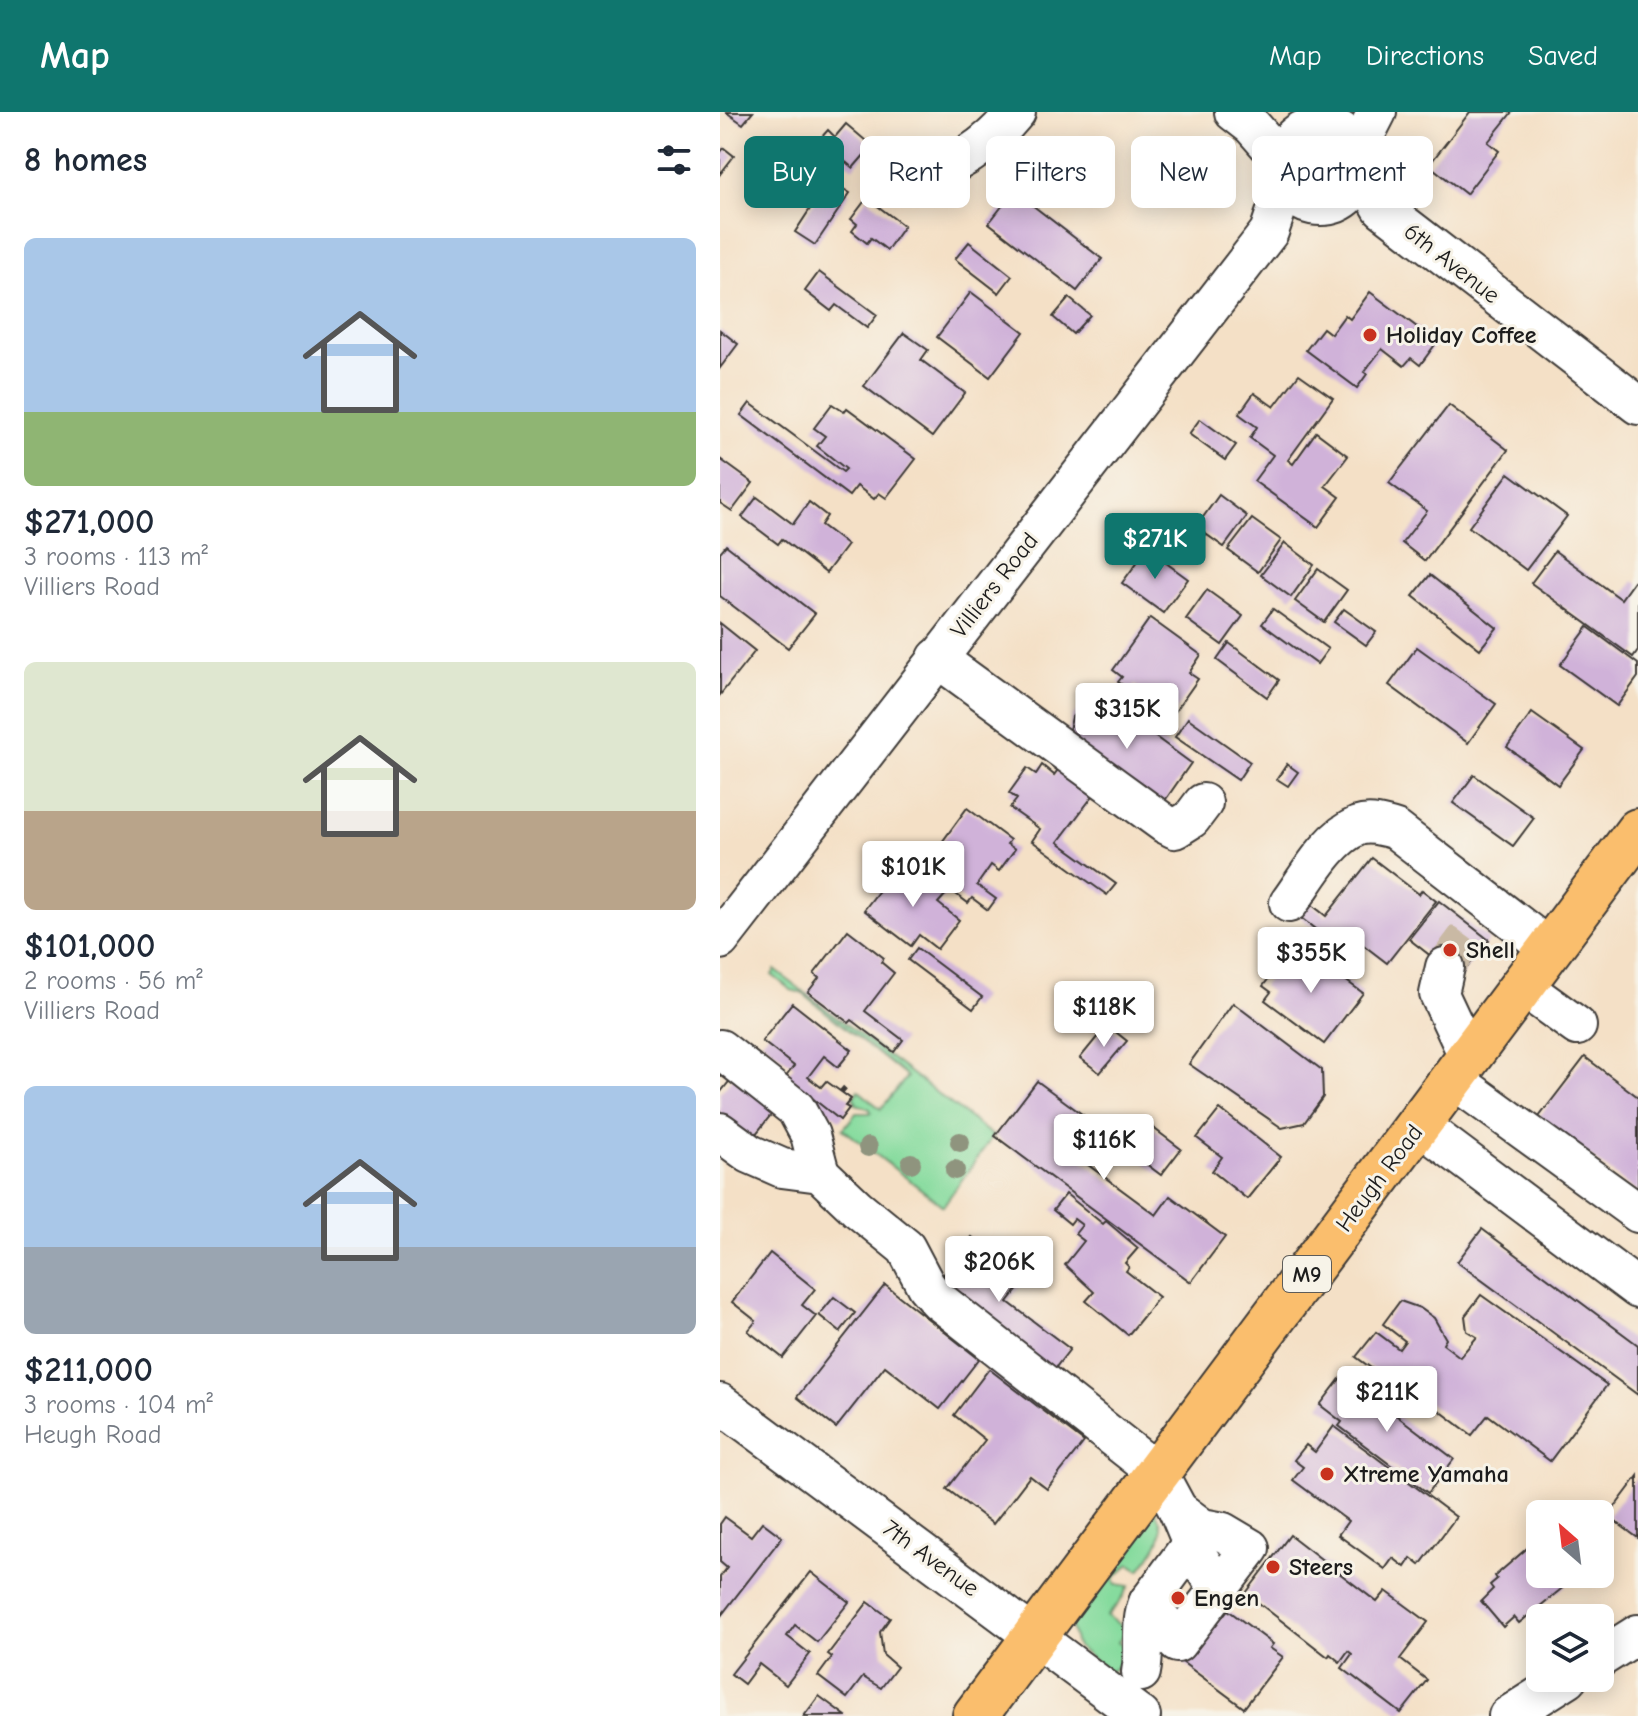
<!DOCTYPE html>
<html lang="en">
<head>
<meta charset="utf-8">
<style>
  body { margin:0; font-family:"Comic Neue",sans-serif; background:#f2f2f3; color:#1f2937; height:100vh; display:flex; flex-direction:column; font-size:30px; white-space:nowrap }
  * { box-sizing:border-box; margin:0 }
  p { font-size:26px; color:#747a83 }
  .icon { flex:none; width:44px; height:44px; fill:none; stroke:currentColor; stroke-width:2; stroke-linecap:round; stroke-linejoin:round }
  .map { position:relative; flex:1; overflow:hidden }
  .sheet { display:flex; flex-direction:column; background:#fff; width:720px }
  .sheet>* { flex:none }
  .banner { position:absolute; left:24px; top:24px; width:760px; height:72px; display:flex; gap:16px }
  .needle { width:52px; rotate:332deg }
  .tools { position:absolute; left:806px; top:1388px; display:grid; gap:16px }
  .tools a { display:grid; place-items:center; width:88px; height:88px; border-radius:12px; background:#fff; box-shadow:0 4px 20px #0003; font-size:40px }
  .price { position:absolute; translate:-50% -68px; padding:0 18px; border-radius:8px; background:#fff; color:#222; font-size:26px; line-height:52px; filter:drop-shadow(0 2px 4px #0008) }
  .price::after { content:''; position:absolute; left:50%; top:48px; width:24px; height:18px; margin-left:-12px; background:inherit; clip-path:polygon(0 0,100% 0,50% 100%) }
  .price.selected { background:#0f766e; color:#fff }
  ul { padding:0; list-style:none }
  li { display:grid; align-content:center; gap:16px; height:424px; padding:0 24px }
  li span { display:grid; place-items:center; height:248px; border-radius:12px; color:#555 }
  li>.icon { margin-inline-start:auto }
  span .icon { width:144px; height:144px; fill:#fffc; stroke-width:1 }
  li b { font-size:34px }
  h2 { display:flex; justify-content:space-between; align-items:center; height:96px; padding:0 24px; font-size:34px }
  .chip { padding:0 28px; border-radius:12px; background:#fff; box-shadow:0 4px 20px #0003; font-size:28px; line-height:72px }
  .chip.selected { background:#0f766e; color:#fff }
  header { display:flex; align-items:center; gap:48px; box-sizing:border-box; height:112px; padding:0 40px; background:#0f766e; color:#fff }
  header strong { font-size:38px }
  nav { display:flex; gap:44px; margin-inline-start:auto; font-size:28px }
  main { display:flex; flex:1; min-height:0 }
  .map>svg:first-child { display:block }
  .green { fill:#86db9e; stroke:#517c5d; stroke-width:2 }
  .building { fill:#d0b2d9 }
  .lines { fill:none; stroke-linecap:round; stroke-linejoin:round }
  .minor-tunnel { stroke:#c9b9a4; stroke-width:38; stroke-dasharray:38 19; stroke-linecap:butt }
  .minor-casing { stroke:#3c3936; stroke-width:42 }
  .major-casing { stroke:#3c3936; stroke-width:48 }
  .path { stroke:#3c3936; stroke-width:5; stroke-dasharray:6 6; stroke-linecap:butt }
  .minor { stroke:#fff; stroke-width:38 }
  .major { stroke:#fabe6d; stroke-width:44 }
  .tree { fill:#8f947e }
  .poi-dot { fill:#c8321e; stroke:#f7f3e8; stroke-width:3 }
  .labels { text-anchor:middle; stroke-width:6; stroke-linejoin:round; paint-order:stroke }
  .shield { fill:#f7f3e8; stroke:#5e5c59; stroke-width:2 }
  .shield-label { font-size:22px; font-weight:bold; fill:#1c1c1c }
  .street-label { font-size:24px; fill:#1c1c1c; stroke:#f7f3e8 }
  .poi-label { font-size:24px; font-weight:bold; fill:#1c1c1c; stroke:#f7f3e8; text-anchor:start }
</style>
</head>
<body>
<header>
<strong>Map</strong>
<nav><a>Map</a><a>Directions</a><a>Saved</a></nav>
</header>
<main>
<section class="sheet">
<h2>8 homes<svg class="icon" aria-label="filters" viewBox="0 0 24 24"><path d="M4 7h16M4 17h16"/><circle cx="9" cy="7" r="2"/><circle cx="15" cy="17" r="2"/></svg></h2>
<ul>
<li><span style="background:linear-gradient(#a9c7e8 70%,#8fb573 0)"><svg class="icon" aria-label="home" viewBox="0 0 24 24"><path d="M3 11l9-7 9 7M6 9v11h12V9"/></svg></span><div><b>$271,000</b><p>3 rooms · 113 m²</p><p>Villiers Road</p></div></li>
<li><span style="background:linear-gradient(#dfe7d0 60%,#b9a48a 0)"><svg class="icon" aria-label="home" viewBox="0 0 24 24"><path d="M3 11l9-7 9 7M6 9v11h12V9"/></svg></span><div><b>$101,000</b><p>2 rooms · 56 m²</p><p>Villiers Road</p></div></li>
<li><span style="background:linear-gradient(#a9c7e8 65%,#9aa5b1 0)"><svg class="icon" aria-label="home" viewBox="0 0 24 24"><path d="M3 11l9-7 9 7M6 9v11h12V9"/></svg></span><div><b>$211,000</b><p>3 rooms · 104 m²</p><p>Heugh Road</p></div></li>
</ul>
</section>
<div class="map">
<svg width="918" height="1604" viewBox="0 0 918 1604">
  <rect width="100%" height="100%" fill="#f7f3e8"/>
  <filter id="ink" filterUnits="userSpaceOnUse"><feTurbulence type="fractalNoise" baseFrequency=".0125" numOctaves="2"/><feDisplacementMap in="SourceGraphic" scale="16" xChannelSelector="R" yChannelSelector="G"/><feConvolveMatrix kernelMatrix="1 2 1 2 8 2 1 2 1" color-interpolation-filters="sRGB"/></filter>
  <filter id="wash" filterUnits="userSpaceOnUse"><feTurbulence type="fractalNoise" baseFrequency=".006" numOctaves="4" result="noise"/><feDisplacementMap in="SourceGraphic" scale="32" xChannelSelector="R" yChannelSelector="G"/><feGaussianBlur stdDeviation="1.8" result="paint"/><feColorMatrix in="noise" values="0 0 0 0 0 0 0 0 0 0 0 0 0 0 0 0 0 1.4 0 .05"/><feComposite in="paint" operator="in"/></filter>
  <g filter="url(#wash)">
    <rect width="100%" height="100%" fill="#f4e0c6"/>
    <g class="green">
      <polygon points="55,858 273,1024 223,1094 123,1017 136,1001 151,1001 150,997 134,991 136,989 133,986 138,978 161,997 187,965 82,881 71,878 52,863"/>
      <path d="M434,1398C451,1422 435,1438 420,1458L410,1452L394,1466L396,1472L409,1474L400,1490L387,1504L408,1518L398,1530L409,1539L403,1552L389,1560L356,1534L349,1505L379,1458L396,1454L422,1422L421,1404Z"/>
    </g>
    <g id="blocks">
      <g class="building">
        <polygon points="6,0 33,0 23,12"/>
        <polygon points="750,0 792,0 768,30 779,39 746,82 709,53"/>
        <polygon points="126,12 152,34 133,56 99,28 108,18 115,25"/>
        <polygon points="4,36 14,44 0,62 0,41"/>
        <polygon points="157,48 177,64 171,72 151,55"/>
        <polygon points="109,68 130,81 95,133 75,120"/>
        <polygon points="294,79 382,147 357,179 269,111"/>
        <polygon points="147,86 184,114 167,138 151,126 147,131 132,119 137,112 131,107"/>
        <polygon points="249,130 292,164 279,181 235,147"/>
        <polygon points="99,160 157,203 147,216 116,193 111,199 85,179"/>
        <polygon points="251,180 304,220 270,265 217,225"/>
        <polygon points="650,180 717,230 700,253 691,246 684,254 662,237 644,260 647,262 637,276 586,238 603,216 611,222 625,203 630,207"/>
        <polygon points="349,186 370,203 353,222 333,205"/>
        <polygon points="0,218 18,232 0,256"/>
        <polygon points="184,221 208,238 201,248 245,281 212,325 144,274"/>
        <polygon points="579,262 613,286 568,348 573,352 596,320 628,344 605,374 620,385 598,415 534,369 553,343 530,326 537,315 519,302 534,281 554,295"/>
        <polygon points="30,291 123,360 126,357 97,334 105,324 94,316 112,292 124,300 127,296 196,347 166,386 159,381 154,387 137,374 129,384 21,303"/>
        <polygon points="729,293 788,338 705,449 682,431 707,399 669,371"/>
        <polygon points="480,307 516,333 505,348 469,322"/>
        <polygon points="0,347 33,371 12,399 0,391"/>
        <polygon points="789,361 847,404 806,458 749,415"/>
        <polygon points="499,383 527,404 504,435 476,415"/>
        <polygon points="37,385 73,412 89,390 107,404 101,413 127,433 106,461 62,427 58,432 22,405"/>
        <polygon points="532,407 561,428 538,460 508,438"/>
        <polygon points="565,431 594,453 571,485 541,463"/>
        <polygon points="6,433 95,502 68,536 0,484 0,440"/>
        <polygon points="427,437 468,467 443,501 402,471"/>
        <polygon points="835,439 901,487 914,469 918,472 918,538 913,545 811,471"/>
        <polygon points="598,457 627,478 604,510 575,489"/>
        <polygon points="710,463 777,516 760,537 693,484"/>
        <polygon points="487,478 523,504 502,533 466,507"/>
        <polygon points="553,497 608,537 597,552 542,512"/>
        <polygon points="624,497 656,520 646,533 614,510"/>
        <polygon points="430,506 481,543 469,561 478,567 454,601 415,573 411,578 398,570 402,565 393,558"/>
        <polygon points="0,511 35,539 0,583"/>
        <polygon points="868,515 918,552 918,565 897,594 840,553"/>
        <polygon points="509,531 559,568 547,585 497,548"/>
        <polygon points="697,535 776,592 748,631 669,573"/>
        <polygon points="381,585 471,651 439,697 347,627 352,605 359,597"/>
        <polygon points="812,601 864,638 838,673 787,635"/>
        <polygon points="468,606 530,650 518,668 455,625"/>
        <polygon points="567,652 578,660 568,674 557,667"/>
        <polygon points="322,653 334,663 340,655 375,681 338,730 396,772 387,783 312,729 320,717 290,696 297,687 289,681 307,656 316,662"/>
        <polygon points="754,663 814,706 793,734 733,691"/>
        <polygon points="247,696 290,728 287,732 295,737 279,759 271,753 257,773 276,787 268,798 252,786 248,791 228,776 239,760 214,741"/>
        <polygon points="652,746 699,782 702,778 716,789 667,851 633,825 622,838 576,802 587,789 606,804"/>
        <polygon points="197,757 227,781 218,791 239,808 217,837 199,823 191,834 144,798 175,758 189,769"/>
        <polygon points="719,789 769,828 739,866 689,827"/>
        <polygon points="128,818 164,846 161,850 174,861 145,899 183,928 174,940 132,908 129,911 88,880 99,866 94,862"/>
        <polygon points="197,836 262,885 253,897 188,848"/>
        <polygon points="585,839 643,881 604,932 545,888 551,880 543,874 568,841 578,849"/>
        <polygon points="72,891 132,938 118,955 104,944 88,965 101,975 106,969 131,987 125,994 129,996 120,1008 86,981 62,970 74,954 42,929"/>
        <polygon points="513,891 602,958 603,985 584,1011 562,1016 469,952"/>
        <polygon points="387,913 407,929 380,961 360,946"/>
        <polygon points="865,945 918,985 918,1081 819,1005"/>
        <polygon points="20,956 62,989 27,1033 0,1012 0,981"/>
        <polygon points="317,969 378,1014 356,1044 436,1103 450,1084 505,1125 471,1170 275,1024"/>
        <polygon points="500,997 561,1045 527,1087 492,1059 502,1045 477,1026"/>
        <polygon points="428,1012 461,1037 441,1063 402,1034 412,1020 418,1025"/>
        <polygon points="346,1082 383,1112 386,1109 418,1136 405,1151 409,1155 406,1159 439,1185 408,1223 366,1189 374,1180 345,1153 364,1129 355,1122 362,1113 354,1107 350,1112 333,1098"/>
        <polygon points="762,1117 918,1233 918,1283 737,1150"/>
        <polygon points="252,1125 306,1167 288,1190 350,1237 329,1264 214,1175"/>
        <polygon points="50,1141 95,1177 82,1193 96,1204 63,1246 28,1219 36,1209 12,1190"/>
        <polygon points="165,1173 259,1247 220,1297 165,1254 116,1316 77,1285"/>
        <polygon points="761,1183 887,1273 830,1349 768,1303 752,1323 679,1268 669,1269 636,1245 656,1220 679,1237 685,1229 663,1212 680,1189 700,1196 714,1206 726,1227 723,1232 740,1245 757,1225 747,1219 745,1204"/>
        <polygon points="114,1185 135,1201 120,1220 99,1203"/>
        <polygon points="269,1257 364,1330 327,1377 310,1364 273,1412 227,1377 265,1328 234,1303"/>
        <polygon points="623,1263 734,1347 708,1381 619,1314 622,1310 600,1293"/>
        <polygon points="614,1314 736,1405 700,1453 691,1446 685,1455 673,1446 665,1457 618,1423 628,1409 573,1368 583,1355 574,1348 586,1333 595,1340"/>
        <polygon points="918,1364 918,1426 888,1404"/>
        <polygon points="5,1405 31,1424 42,1410 62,1425 0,1505 0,1465 7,1456 0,1450 0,1412"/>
        <polygon points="570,1423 657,1490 666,1479 708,1510 680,1547 707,1568 681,1601 622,1556 632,1542 628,1539 620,1550 610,1542 608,1545 526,1481"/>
        <polygon points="820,1425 820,1462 849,1462 845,1474 799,1511 794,1505 783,1515 761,1489 773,1477 770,1473 777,1467 775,1464"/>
        <polygon points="91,1460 129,1490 97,1530 75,1513 67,1524 90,1542 66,1573 39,1552 24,1572 11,1562"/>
        <polygon points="148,1490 170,1506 160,1520 163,1543 177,1555 161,1576 143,1565 127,1586 98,1564 112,1545 108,1542"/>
        <polygon points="500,1492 553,1532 550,1536 563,1545 524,1596 458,1547"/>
        <polygon points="99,1584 126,1604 84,1604"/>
      </g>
    </g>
  </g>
  <g filter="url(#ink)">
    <use href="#blocks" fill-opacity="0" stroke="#3c3936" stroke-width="2"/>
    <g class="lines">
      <polyline class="minor-tunnel" points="725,855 754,816"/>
      <g class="minor-casing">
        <g id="minor">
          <polyline points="514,0 532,14 561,47"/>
          <circle cx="601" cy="54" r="40"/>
          <polyline points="637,39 657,0"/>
          <polyline points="641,60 662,96 918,293"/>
          <path d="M199,64C239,54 270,32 296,0"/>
          <polyline points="217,546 445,712 455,717 471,707 483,691"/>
          <path d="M569,791C587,767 608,726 638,714C650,710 664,714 676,718L830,837"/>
          <polyline points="0,828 549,120 565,73"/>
          <polyline points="725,855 719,882 749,946"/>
          <polyline points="802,874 857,914"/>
          <polyline points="0,937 76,997 90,1023 100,1061"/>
          <polyline points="733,967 918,1101"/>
          <polyline points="699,1013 918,1177"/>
          <polyline points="0,1020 30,1042 62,1056 100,1061 137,1096 186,1136 206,1174 218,1188 438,1361 458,1398 476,1441 498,1477"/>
          <polyline points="0,1291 421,1604"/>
          <polyline points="429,1489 457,1531 530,1436 503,1420 482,1416 458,1398"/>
          <polyline points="880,1546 918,1522"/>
          <path d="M421,1560C426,1537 419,1513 428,1491L473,1430"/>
          <polyline points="788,1604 848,1566"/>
        </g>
      </g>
      <g class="major-casing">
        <polyline id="major" points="255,1604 918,719"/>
      </g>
      <polyline class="path" points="121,980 129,971"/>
      <use href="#minor" class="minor"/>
      <use href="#major" class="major"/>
    </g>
    <g class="tree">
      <circle cx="240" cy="1030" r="10"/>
      <circle cx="148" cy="1035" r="10"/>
      <circle cx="191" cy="1051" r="10"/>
      <circle cx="235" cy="1058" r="10"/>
    </g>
  </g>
  <g class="poi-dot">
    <circle cx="650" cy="223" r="8"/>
    <circle cx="730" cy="838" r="8"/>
    <circle cx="607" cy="1362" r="8"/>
    <circle cx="553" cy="1455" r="8"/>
    <circle cx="458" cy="1486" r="8"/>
  </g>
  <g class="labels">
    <rect class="shield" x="563" y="1144" width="48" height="36" rx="6"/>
    <g class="shield-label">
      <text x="587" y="1170">M9</text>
    </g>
    <g class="street-label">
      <text transform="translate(732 151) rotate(38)" y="8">6th Avenue</text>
      <text transform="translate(274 473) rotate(-52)" y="8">Villiers Road</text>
      <text transform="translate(659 1066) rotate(-53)" y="8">Heugh Road</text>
      <text transform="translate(211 1446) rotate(36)" y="8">7th Avenue</text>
    </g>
    <g class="poi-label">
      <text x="666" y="231">Holiday Coffee</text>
      <text x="746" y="846">Shell</text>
      <text x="623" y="1370">Xtreme Yamaha</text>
      <text x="569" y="1463">Steers</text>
      <text x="474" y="1494">Engen</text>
    </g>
  </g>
</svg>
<div class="tools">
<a><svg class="needle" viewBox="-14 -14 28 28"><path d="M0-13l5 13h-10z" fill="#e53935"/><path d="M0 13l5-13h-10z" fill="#747a83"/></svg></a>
<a><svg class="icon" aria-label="layers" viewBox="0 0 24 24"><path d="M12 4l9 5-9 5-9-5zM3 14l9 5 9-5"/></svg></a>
</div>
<b class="price selected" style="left:435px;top:469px">$271K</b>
<b class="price" style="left:407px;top:639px">$315K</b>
<b class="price" style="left:193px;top:797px">$101K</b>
<b class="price" style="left:591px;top:883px">$355K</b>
<b class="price" style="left:384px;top:937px">$118K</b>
<b class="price" style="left:384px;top:1070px">$116K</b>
<b class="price" style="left:279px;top:1192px">$206K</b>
<b class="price" style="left:667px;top:1322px">$211K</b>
<div class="banner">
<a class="chip selected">Buy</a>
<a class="chip">Rent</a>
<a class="chip">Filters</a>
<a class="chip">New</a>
<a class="chip">Apartment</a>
</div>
</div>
</main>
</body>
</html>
